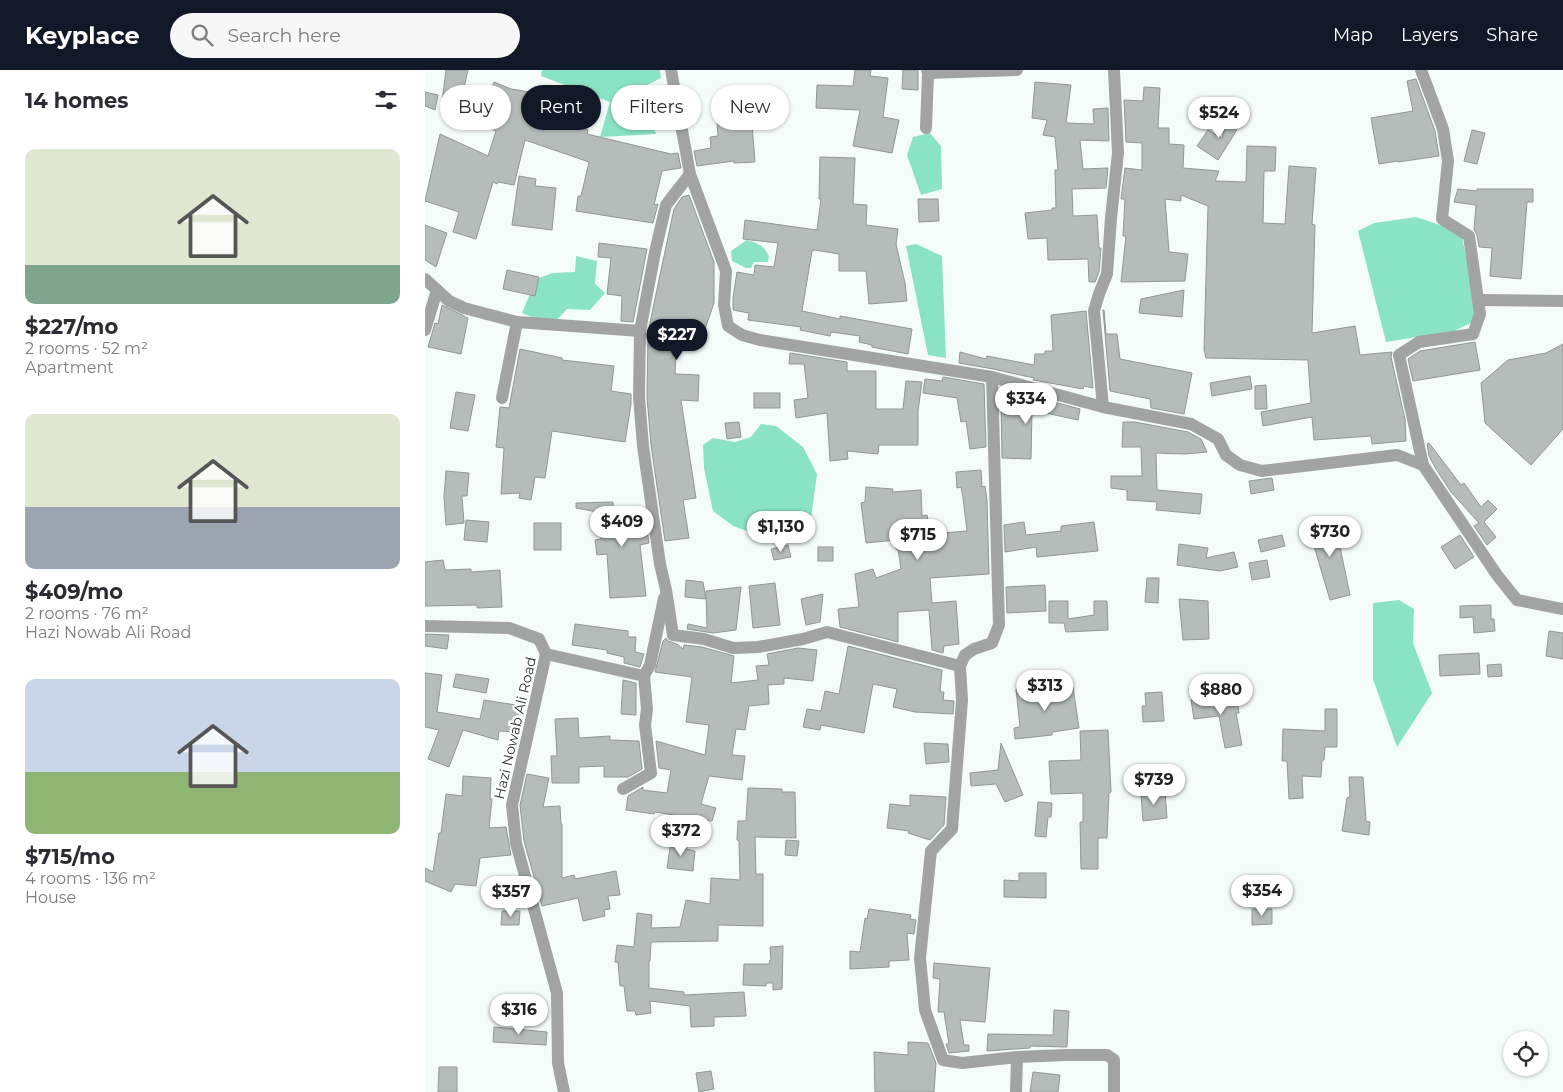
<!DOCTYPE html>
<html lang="en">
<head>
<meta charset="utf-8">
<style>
  body { margin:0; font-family:Montserrat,sans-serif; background:#f7f7f7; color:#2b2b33; height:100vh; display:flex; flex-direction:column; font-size:19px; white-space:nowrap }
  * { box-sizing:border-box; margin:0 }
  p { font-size:16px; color:#7c7c81 }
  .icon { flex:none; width:28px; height:28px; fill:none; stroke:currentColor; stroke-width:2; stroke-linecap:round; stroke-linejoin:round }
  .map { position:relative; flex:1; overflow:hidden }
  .panel { display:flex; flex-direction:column; background:#fff; width:425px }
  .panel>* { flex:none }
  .hud { position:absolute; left:15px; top:15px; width:475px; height:45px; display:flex; gap:10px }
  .buttons { position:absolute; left:1078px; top:961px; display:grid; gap:10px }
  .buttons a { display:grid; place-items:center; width:45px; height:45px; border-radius:50%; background:#fff; box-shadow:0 1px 4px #0004; font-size:25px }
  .price { position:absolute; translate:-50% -42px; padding:0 11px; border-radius:18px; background:#fff; color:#222; font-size:16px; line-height:32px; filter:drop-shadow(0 1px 2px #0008) }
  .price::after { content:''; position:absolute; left:50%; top:30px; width:15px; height:11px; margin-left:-8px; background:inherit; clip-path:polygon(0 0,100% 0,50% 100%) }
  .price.selected { background:#111827; color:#fff }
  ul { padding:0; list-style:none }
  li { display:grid; align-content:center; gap:10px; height:265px; padding:0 25px }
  li span { display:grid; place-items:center; height:155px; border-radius:10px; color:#555 }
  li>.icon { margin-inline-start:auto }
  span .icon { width:90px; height:90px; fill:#fffc; stroke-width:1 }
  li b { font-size:21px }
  h2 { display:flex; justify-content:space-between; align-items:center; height:60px; padding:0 25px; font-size:21px }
  .chip { padding:0 18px; border-radius:22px; background:#fff; box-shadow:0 1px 4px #0004; font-size:18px; line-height:45px }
  .chip.selected { background:#111827; color:#fff }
  header { display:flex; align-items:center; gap:30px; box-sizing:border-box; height:70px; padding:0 25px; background:#111827; color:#fff }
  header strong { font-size:24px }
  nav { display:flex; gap:28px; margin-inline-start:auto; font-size:18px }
  .search { width:350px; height:45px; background:#f7f7f7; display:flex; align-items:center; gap:12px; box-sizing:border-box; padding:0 18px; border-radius:28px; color:#7c7c81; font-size:19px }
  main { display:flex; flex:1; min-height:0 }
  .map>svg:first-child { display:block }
  .water { fill:#8be3c5 }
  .building { fill:#b5bcb9; stroke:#909794 }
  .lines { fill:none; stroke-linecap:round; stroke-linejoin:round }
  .minor { stroke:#a1a4a2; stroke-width:12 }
  .labels { text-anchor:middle; stroke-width:5; stroke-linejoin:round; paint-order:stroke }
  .street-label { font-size:14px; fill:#2d302e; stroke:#fff }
</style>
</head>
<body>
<header>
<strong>Keyplace</strong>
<div class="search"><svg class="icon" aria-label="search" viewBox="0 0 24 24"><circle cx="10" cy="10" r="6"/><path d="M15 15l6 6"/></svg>Search here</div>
<nav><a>Map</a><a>Layers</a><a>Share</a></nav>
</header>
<main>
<section class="panel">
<h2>14 homes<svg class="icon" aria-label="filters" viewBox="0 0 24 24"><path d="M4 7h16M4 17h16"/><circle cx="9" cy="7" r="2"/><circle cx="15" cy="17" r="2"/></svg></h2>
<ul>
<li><span style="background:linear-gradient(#dfe7d0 75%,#7fa58c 0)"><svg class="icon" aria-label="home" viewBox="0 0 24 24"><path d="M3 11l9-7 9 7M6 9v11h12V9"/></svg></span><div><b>$227/mo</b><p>2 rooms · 52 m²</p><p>Apartment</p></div></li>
<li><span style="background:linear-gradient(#dfe7d0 60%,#9aa5b1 0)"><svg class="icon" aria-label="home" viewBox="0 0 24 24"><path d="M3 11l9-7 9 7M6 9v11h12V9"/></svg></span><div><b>$409/mo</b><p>2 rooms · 76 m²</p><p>Hazi Nowab Ali Road</p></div></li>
<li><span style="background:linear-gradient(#c9d6e8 60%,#8fb573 0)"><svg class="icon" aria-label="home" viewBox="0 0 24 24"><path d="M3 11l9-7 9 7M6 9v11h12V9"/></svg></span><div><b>$715/mo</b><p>4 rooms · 136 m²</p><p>House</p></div></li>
</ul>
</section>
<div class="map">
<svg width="1138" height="1022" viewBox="0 0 1138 1022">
  <rect width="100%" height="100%" fill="#f4fcf9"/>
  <g class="water">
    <polygon points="117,0 235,0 236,8 216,18 231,64 175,67 185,32 116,6"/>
    <polygon points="505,63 516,76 517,119 496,125 482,85 488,67"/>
    <polygon points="991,147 1036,162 1050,230 1050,251 1029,261 961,272 933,161 949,153"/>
    <path d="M322,170C333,173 339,176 344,186L343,192H329L326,198H321L307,191L306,181Z"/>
    <polygon points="491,174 517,186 521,288 503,285 481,176"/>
    <polygon points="151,186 172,191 170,214 180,223 165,240 142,239 131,251 115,251 97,243 111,209 128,203 150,202"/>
    <polygon points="336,354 351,356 378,377 392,404 386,449 379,465 365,472 349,471 308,456 288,441 279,398 278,375 288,368 310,372 326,367"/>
    <polygon points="974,530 989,539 988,573 1007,623 972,677 948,609 948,533"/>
  </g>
  <g class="building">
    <polygon points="21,0 43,0 35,35 17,32"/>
    <polygon points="430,0 446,0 445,6 463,8 458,47 474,50 467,83 428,76 435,40 391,38 392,15 428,16"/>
    <polygon points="478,0 493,0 493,20 477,19"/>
    <polygon points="991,9 1010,61 1014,86 973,92 973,91 954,94 946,48 988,41 982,11"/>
    <polygon points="69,12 86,19 105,22 102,41 163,60 162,64 246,84 253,83 256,98 237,101 229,135 233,134 228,153 151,141 153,126 156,126 164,92 100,70 89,115 73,112 72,114 68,112 51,169 28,162 34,142 0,131 15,64 63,86 71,61 54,55"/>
    <polygon points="610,12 646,15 641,53 669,54 668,39 683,38 684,71 655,70 658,99 683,98 681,118 647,119 648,146 672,145 674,178 676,178 674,202 670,212 664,212 663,189 623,190 622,168 603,169 600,143 627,140 627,138 631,138 630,100 633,100 630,67 618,65 622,50 607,48"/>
    <polygon points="719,17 735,18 733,58 744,58 744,74 759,75 758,98 794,101 790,111 821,112 822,76 851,77 850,101 839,101 838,153 860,154 864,96 891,98 887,154 890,155 887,263 930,256 935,285 967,282 966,287 980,349 981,371 947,374 946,366 889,370 887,347 838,356 836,342 886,333 883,290 781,288 779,280 783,136 756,125 756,131 740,129 744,182 763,184 760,211 696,212 701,166 698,166 700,129 696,129 700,98 717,100 717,73 701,72 699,30 718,31"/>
    <polygon points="0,22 13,25 10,40 0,36"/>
    <polygon points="326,41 330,92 309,93 309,91 272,96 269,81 286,78 285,67 293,66 292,53 307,52 306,42"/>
    <polygon points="803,47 815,51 810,63 793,90 772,76 783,60 797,68"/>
    <polygon points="1047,60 1060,63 1052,94 1039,91"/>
    <polygon points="395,87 430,88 428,134 442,135 441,155 473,159 471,174 480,213 482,231 444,234 441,201 414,201 414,184 390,180 387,181 377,241 415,249 415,246 487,259 483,284 447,277 447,275 434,272 435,266 406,262 405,266 375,260 376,257 323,250 324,243 308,240 308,228 312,202 329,205 330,195 349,197 353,173 318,169 320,150 392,160 396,129 394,129"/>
    <polygon points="94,106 111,109 110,116 131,118 127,160 87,155"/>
    <polygon points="1033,119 1052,121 1052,119 1108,119 1108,132 1102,132 1096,209 1065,206 1067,178 1054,177 1052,165 1049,160 1051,135 1029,132"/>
    <polygon points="264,125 289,192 289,233 279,262 252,259 250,304 274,305 273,331 256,330 271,428 258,430 264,468 240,471 226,375 222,327 223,262 249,139 257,127"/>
    <polygon points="493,129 513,129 514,151 494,152"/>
    <polygon points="0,155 22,163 11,197 0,190"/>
    <polygon points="174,173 222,179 208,252 196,251 197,226 182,224 186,188 173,187"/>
    <polygon points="82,200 114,207 110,226 78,219"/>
    <polygon points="759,220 757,247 714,243 716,229"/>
    <polygon points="17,235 43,248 36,284 3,277 10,253 13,254"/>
    <polygon points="678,240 679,240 681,264 692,264 695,289 767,303 759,344 726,338 725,329 685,321"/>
    <polygon points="661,241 668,318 659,316 658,319 614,311 608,310 609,308 568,299 534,293 535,282 561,289 562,286 609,295 610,284 620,284 620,281 628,281 626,245"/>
    <polygon points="1050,272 1055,300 988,311 983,289 995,281"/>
    <polygon points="1138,274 1138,359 1106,395 1060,353 1056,313 1083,290 1121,283"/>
    <polygon points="95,279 137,288 137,290 189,296 186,321 206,324 206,334 200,372 127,361 120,408 110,407 106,430 94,428 95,423 76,424 79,378 71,377 75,337 84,338"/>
    <polygon points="365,283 422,292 422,301 451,301 451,339 478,339 481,311 497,312 493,341 493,375 454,375 453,384 422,381 423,389 405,391 402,343 371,348 369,330 383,328 379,294 364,294"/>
    <polygon points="825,306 827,319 787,326 785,313"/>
    <polygon points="518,307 559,314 561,377 545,379 541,351 536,352 532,328 498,323 500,309 517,311"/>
    <polygon points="841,315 842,339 830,339 830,316"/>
    <polygon points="31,322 50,325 43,361 25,358"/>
    <rect x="329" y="323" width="26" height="15"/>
    <polygon points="576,330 629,332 655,339 653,350 607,340 606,389 577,388"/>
    <polygon points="314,352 316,367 302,369 300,353"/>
    <polygon points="698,352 710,352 763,362 776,369 782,382 760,384 731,383 732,420 777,424 775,444 731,440 732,432 702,430 702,420 686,418 686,406 717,406 716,377 697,377"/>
    <polygon points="1004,373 1036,415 1039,413 1056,437 1063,430 1072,439 1059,452 1071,467 1062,475 1049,456 1054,453 1026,422 1011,399 1004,386 1002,374"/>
    <polygon points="556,400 557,417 560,416 562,430 564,504 505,508 507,533 531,531 534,574 519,576 518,583 507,580 504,540 473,542 473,572 415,557 413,539 434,537 430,504 448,499 451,508 476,499 473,479 471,479 471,470 441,473 436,433 440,432 441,417 468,419 467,422 496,420 497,446 502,445 505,464 542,461 538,428 536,417 532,418 531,402"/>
    <polygon points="21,401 44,403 42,426 37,426 39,453 21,455 19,427"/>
    <polygon points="847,408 849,420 826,424 824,411"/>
    <polygon points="188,432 188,442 219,438 224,473 215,475 221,526 185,528 182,484 172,485 170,470 176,469 176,452 182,452 183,444 151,438 151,433"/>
    <polygon points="881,449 910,453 925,525 905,530"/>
    <polygon points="41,450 64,452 62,472 39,470"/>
    <polygon points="599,452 601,465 636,461 636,456 669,452 673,481 612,487 611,477 580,482 579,455"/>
    <rect x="109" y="453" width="27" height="27"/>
    <polygon points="857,465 860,476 836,482 833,470"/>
    <polygon points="1035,465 1049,487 1030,499 1016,477"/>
    <polygon points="754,474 783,478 781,488 809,482 813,497 795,501 752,495"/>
    <polygon points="363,475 366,487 349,490 346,479"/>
    <rect x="393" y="477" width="15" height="14"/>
    <polygon points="18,490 20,500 46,499 46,502 75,500 77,537 52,538 52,535 0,536 0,492"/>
    <polygon points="842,490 845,507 827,510 824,493"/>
    <polygon points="722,508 734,508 733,533 720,532"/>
    <polygon points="261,510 278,512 281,529 260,527"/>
    <polygon points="350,513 355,555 328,558 324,516"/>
    <polygon points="620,515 621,541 582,543 581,517"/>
    <polygon points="316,517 311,560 288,563 262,559 263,554 282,558 281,521"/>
    <polygon points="398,524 395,552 381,555 376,529"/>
    <polygon points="754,529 783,531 784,569 758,570"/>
    <polygon points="624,531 643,531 643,549 669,545 669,531 682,531 683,560 641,562 639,553 624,553"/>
    <polygon points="1066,535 1066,549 1069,549 1070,561 1049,563 1048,547 1035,548 1035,536"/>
    <polygon points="150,554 203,561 203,567 211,567 210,582 219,584 215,597 199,593 199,587 182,583 182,580 147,575"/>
    <polygon points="1124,561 1138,563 1138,589 1121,586"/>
    <polygon points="0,564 24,565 22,579 0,576"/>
    <polygon points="241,568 243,571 252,574 258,579 259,575 277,577 309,586 306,613 333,610 331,596 344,595 342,584 373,578 392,580 388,611 359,608 359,614 343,615 344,634 324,636 320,660 311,659 307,685 320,686 317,710 284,706 276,734 291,738 287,751 230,742 229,744 201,740 203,726 218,717 218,720 242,723 246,700 234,698 231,671 280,685 284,655 261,652 267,607 230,602 238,571"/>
    <polygon points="423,576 517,600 515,622 519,622 518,630 529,631 528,644 490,642 468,637 472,619 448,614 439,663 396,655 395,660 378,657 382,639 396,641 400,621 414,624"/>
    <polygon points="1054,583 1055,604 1015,606 1014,585"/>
    <polygon points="1076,594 1077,606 1063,607 1062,595"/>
    <polygon points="0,603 17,605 12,642 55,649 59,630 97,636 95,648 97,649 94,662 74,661 73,670 38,660 24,697 3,689 14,660 0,657"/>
    <polygon points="31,604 64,609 61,623 28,617"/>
    <polygon points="198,610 211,613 211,645 196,644"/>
    <polygon points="615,616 615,620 648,617 654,658 627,662 627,665 590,669 589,658 595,657 591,619"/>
    <polygon points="737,622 739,651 718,652 717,636 721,636 720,623"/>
    <polygon points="811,623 814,643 811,643 817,675 800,678 794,646 769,649 766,630"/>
    <polygon points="900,639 912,639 912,677 900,677 899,690 897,690 896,707 877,706 878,728 864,729 862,691 857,691 858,659 900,661"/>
    <polygon points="153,648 154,668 185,666 185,670 214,671 217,699 203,707 179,707 179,696 154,697 154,713 127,713 126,686 132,686 130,649"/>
    <polygon points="683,660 686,722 684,723 682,768 673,768 673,799 656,799 655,752 658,752 658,723 626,724 624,691 656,690 655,661"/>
    <polygon points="499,673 523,674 524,692 501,694"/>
    <polygon points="576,673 598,725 580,732 571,714 546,716 545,703 573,700"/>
    <polygon points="102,704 124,708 118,737 135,736 136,754 137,754 137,808 149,805 150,809 191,801 195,825 183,826 185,839 179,840 180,846 158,851 153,828 117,836 99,771 95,735"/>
    <polygon points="38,706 66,708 65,729 67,729 64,758 81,757 86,785 55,788 51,816 30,814 26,822 0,811 0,798 8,802 14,763 16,763 21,724 37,726"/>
    <polygon points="924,707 938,707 941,751 945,752 944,765 917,761 922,728 925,727"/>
    <polygon points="323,718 357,719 357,722 370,722 371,768 330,767 331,804 338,804 338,856 293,855 293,871 226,872 225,891 224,891 224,918 259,922 259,925 319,922 321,946 289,947 289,956 266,957 265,936 225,931 226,943 211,945 210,941 202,941 199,916 195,916 193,892 190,892 192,875 209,877 212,843 227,845 226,858 255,857 261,830 285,834 286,808 315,810 314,771 312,770 313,751 321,751"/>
    <polygon points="740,722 742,748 718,751 716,724"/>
    <polygon points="485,725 521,727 519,755 505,770 483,763 484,761 462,758 465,734 485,736"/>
    <polygon points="613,732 627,733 626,747 623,747 621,767 610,766"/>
    <polygon points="361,770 374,771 372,786 360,785"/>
    <polygon points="246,771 262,773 261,779 270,781 268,801 242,798"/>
    <polygon points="594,803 621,803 621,828 579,827 579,810 594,811"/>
    <polygon points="444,839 486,845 485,849 491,850 489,864 482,863 484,890 464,891 464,897 425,899 425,881 435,882 440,848 442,849"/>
    <polygon points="827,839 847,839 847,854 827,855"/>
    <polygon points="77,841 95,841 94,855 76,855"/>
    <polygon points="358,876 357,919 348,920 348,913 341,913 341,916 318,915 319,894 344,894 345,890 346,890 345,877"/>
    <polygon points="509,893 565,898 560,952 535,950 539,975 544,975 544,981 524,983 521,974 524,974 519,942 513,942 515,909 508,908"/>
    <polygon points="629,940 644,941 642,977 605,976 605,978 562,981 563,964 628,965"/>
    <polygon points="69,957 122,962 121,975 68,972"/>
    <polygon points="483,972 503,973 511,993 509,1022 450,1022 449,982 483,985"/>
    <polygon points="14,997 32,997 32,1022 13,1022"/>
    <polygon points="286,1001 289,1019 274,1022 271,1003"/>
    <polygon points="608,1002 635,1005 633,1022 605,1022"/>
  </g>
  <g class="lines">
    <g class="minor">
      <polyline points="246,0 265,104 301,201 299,235 303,256 317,265 335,270 567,307 678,337 766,354 793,369 801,385 815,395 837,401 972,385 998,395 1072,505 1092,530 1138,539"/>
      <polyline points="502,0 503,3 592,0"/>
      <polyline points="996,0 1018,59 1023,91 1017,149 1044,166 1055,244 1048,264 994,272 974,285 998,395"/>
      <polyline points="501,58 503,3"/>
      <polyline points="265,104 241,135 230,182 215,261 214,327 218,376 235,494 241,520 248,565 279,569 308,578 333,577 378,569 402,562 535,596"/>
      <polyline points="0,209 24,231 39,238 92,252 215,261"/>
      <polyline points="1053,230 1138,231"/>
      <polyline points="0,260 12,220"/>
      <polyline points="567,307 574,555 567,573 549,579 540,585 535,596 537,630 527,759 506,781 495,888 500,940 518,990 537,993 592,987 591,1022"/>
      <polyline points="77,328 92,252"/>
      <polyline points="678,337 669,241 674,224 682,204 686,148 693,83 689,0"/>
      <polyline points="0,556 84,558 114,569 121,584"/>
      <polyline points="219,606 225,595 239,528"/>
      <polyline points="592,987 642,985 682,985 689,990 689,1022"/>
      <polyline points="139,1022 133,993 132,923 91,773 87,735 121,584 219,606 222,639 220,655 226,703 198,719"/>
    </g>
  </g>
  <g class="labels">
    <g class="street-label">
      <text transform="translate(90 658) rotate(-77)" y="5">Hazi Nowab Ali Road</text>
    </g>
  </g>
</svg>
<div class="buttons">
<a><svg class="icon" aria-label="locate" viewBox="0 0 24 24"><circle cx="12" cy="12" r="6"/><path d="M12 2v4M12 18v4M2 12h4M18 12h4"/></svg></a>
</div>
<b class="price" style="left:794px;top:69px">$524</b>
<b class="price selected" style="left:252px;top:291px">$227</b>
<b class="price" style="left:601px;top:355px">$334</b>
<b class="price" style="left:197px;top:478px">$409</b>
<b class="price" style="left:356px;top:483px">$1,130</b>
<b class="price" style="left:905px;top:488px">$730</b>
<b class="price" style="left:493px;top:491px">$715</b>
<b class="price" style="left:620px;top:642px">$313</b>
<b class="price" style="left:796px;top:646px">$880</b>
<b class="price" style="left:729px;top:736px">$739</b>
<b class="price" style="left:256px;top:787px">$372</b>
<b class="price" style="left:837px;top:847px">$354</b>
<b class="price" style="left:86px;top:848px">$357</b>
<b class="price" style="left:94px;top:966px">$316</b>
<div class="hud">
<a class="chip">Buy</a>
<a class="chip selected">Rent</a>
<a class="chip">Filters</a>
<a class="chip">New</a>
</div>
</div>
</main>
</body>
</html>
